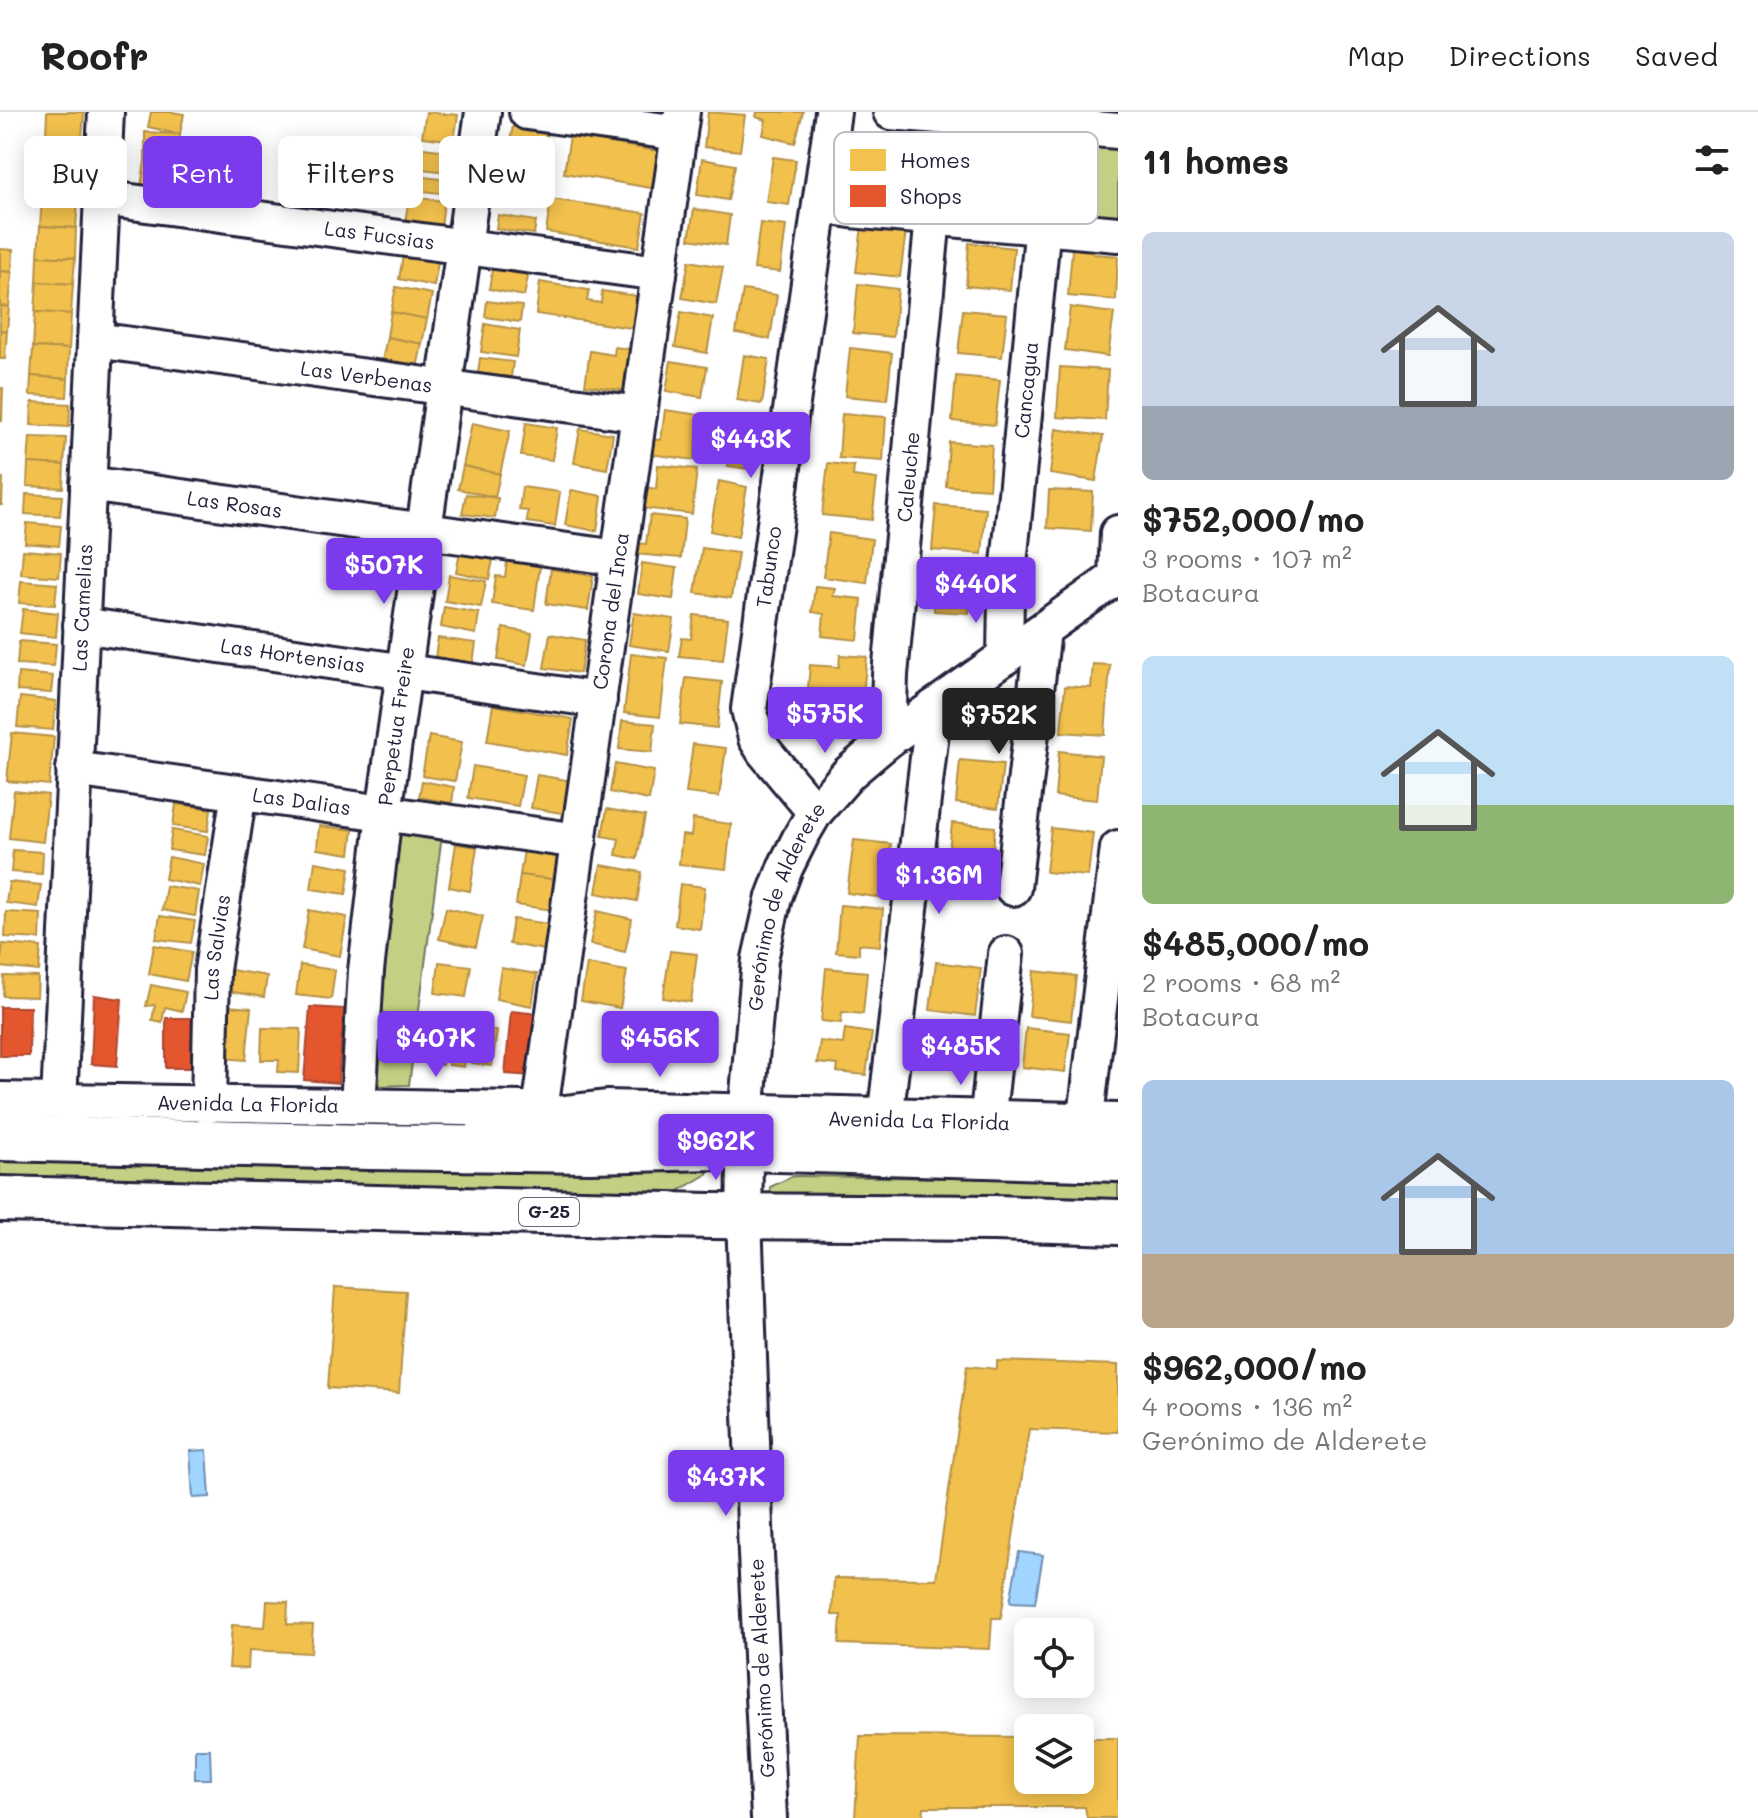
<!DOCTYPE html>
<html lang="en">
<head>
<meta charset="utf-8">
<style>
  body { margin:0; font-family:Mali,sans-serif; background:#f2f2f2; color:#222; height:100vh; display:flex; flex-direction:column; font-size:30px; white-space:nowrap }
  * { box-sizing:border-box; margin:0 }
  p { font-size:26px; color:#767676 }
  .icon { flex:none; width:44px; height:44px; fill:none; stroke:currentColor; stroke-width:2; stroke-linecap:round; stroke-linejoin:round }
  .map { position:relative; flex:1; overflow:hidden }
  .panel { display:flex; flex-direction:column; background:#fff; width:640px }
  .panel>* { flex:none }
  .top-card { position:absolute; left:24px; top:24px; width:760px; height:72px; display:flex; gap:16px }
  .controls { position:absolute; left:1014px; top:1506px; display:grid; gap:16px }
  .controls a { display:grid; place-items:center; width:80px; height:80px; border-radius:12px; background:#fff; box-shadow:0 4px 20px #0003; font-size:40px }
  .price { position:absolute; translate:-50% -68px; padding:0 18px; border-radius:8px; background:#7c3aed; color:#fff; font-size:26px; line-height:52px; filter:drop-shadow(0 2px 4px #0008) }
  .price::after { content:''; position:absolute; left:50%; top:48px; width:24px; height:18px; margin-left:-12px; background:inherit; clip-path:polygon(0 0,100% 0,50% 100%) }
  .price.on { background:#222; color:#fff }
  ul { padding:0; list-style:none }
  li { display:grid; align-content:center; gap:16px; height:424px; padding:0 24px }
  li span { display:grid; place-items:center; height:248px; border-radius:12px; color:#555 }
  li>.icon { margin-inline-start:auto }
  span .icon { width:144px; height:144px; fill:#fffc; stroke-width:1 }
  li b { font-size:34px }
  h2 { display:flex; justify-content:space-between; align-items:center; height:96px; padding:0 24px; font-size:34px }
  .pill { padding:0 28px; border-radius:12px; background:#fff; box-shadow:0 4px 20px #0003; font-size:28px; line-height:72px }
  .pill.on { background:#7c3aed; color:#fff }
  header { display:flex; align-items:center; gap:48px; box-sizing:border-box; height:112px; padding:0 40px; background:#fff; border-bottom:2px solid #e0e0e0 }
  header strong { font-size:38px }
  nav { display:flex; gap:44px; margin-inline-start:auto; font-size:28px }
  main { display:flex; flex:1; min-height:0 }
  .map>svg:first-child { display:block }
  .green { fill:#c3d084; stroke:#727960; stroke-width:2 }
  .water { fill:#a1d5ff; stroke:#6e8db1; stroke-width:2 }
  .homes { fill:#f2c14e; stroke:#b49148; stroke-width:2 }
  .shops { fill:#e4572e; stroke:#aa4732; stroke-width:2 }
  .lines { fill:none; stroke-linecap:round; stroke-linejoin:round }
  .minor-casing { stroke:#22223b; stroke-width:40 }
  .major-casing { stroke:#22223b; stroke-width:50 }
  .minor { stroke:#fff; stroke-width:34 }
  .major { stroke:#fff; stroke-width:44 }
  .labels { text-anchor:middle; stroke-width:8; stroke-linejoin:round; paint-order:stroke }
  .shield { fill:#fff; stroke:#646476; stroke-width:2 }
  .shield-label { font-size:18px; font-weight:bold; fill:#22223b }
  .street-label { font-size:20px; fill:#22223b; stroke:#fff }
  .key { fill:#fff; stroke:#bdbdc4; stroke-width:2 }
  .key-label { font-size:22px; fill:#22223b }
</style>
</head>
<body>
<header>
<strong>Roofr</strong>
<nav><a>Map</a><a>Directions</a><a>Saved</a></nav>
</header>
<main>
<div class="map">
<svg width="1118" height="1706" viewBox="0 0 1118 1706">
  <rect width="100%" height="100%" fill="#fff"/>
  <filter id="ink" filterUnits="userSpaceOnUse"><feTurbulence type="fractalNoise" baseFrequency=".0125" numOctaves="2"/><feDisplacementMap in="SourceGraphic" scale="16" xChannelSelector="R" yChannelSelector="G"/><feConvolveMatrix kernelMatrix="1 2 1 2 8 2 1 2 1" color-interpolation-filters="sRGB"/></filter>
  <g filter="url(#ink)">
    <g class="green">
      <polygon points="1118,24 1118,115 1058,108 1057,29"/>
      <polygon points="400,714 442,723 409,973 375,974 382,846"/>
      <polygon points="0,1042 708,1055 707,1062 677,1080 231,1077 0,1073"/>
      <polygon points="793,1064 1118,1068 1118,1098 771,1090 770,1075"/>
    </g>
    <g class="water">
      <polygon points="207,1338 210,1385 193,1386 190,1339"/>
      <polygon points="1019,1440 1043,1443 1035,1491 1010,1490"/>
      <polygon points="195,1637 210,1637 211,1667 195,1667"/>
    </g>
    <g class="homes">
      <polygon points="47,0 84,0 82,27 46,24"/>
      <polygon points="151,0 172,0 184,2 180,22 148,15"/>
      <polygon points="426,0 458,3 454,29 422,25"/>
      <polygon points="708,0 745,3 740,39 704,35"/>
      <polygon points="757,0 803,0 795,31 763,23 766,8 756,5"/>
      <polygon points="513,14 547,20 544,42 509,36"/>
      <polygon points="145,20 180,22 178,49 145,49"/>
      <polygon points="46,24 82,27 80,56 44,54"/>
      <polygon points="570,24 663,40 657,77 564,61"/>
      <polygon points="415,35 449,39 446,60 412,56"/>
      <polygon points="510,45 545,51 541,73 505,67"/>
      <polygon points="773,45 796,48 789,93 766,90"/>
      <polygon points="702,47 735,53 728,88 697,83"/>
      <polygon points="145,49 175,53 171,79 141,75"/>
      <polygon points="44,54 80,56 78,88 42,86"/>
      <polygon points="408,63 449,68 447,82 407,77"/>
      <polygon points="502,73 538,78 535,95 499,90"/>
      <polygon points="409,85 444,89 441,116 405,111"/>
      <polygon points="42,86 78,88 76,116 40,114"/>
      <polygon points="551,87 645,101 639,135 546,120"/>
      <polygon points="694,97 730,103 726,133 689,127"/>
      <polygon points="498,103 536,109 534,122 496,117"/>
      <polygon points="760,111 786,114 780,160 754,157"/>
      <polygon points="40,114 76,116 75,146 38,144"/>
      <polygon points="862,114 906,119 900,165 856,160"/>
      <polygon points="1073,127 1095,128 1094,142 1118,144 1116,188 1068,184"/>
      <polygon points="969,131 1014,136 1010,178 966,174"/>
      <polygon points="0,137 13,138 12,160 0,159"/>
      <polygon points="404,138 439,145 434,174 399,167"/>
      <polygon points="38,144 75,146 73,172 37,170"/>
      <polygon points="689,149 723,155 716,192 682,186"/>
      <polygon points="493,153 529,160 524,184 489,177"/>
      <polygon points="0,159 12,160 9,195 0,194"/>
      <polygon points="37,170 73,172 71,202 35,200"/>
      <polygon points="540,170 589,178 587,189 601,191 602,179 636,184 632,216 536,202"/>
      <polygon points="858,172 898,177 893,225 853,221"/>
      <polygon points="396,175 432,182 427,207 391,200"/>
      <polygon points="743,178 777,183 770,227 736,221"/>
      <polygon points="487,189 522,194 520,210 485,205"/>
      <polygon points="0,194 9,195 7,219 0,218"/>
      <polygon points="1070,195 1114,201 1108,244 1065,238"/>
      <polygon points="963,198 1007,202 1002,245 958,241"/>
      <polygon points="35,200 71,202 69,237 33,235"/>
      <polygon points="391,200 427,207 422,232 387,225"/>
      <polygon points="681,200 713,206 707,241 675,235"/>
      <polygon points="485,212 520,218 516,245 481,240"/>
      <polygon points="0,218 7,219 5,247 0,247"/>
      <polygon points="387,225 422,232 417,256 382,249"/>
      <polygon points="33,235 69,237 68,267 31,264"/>
      <polygon points="615,235 641,239 635,280 585,273 590,239 614,243"/>
      <polygon points="850,236 892,241 887,288 845,284"/>
      <polygon points="744,243 769,247 762,292 737,288"/>
      <polygon points="480,246 513,250 511,265 478,261"/>
      <polygon points="671,249 707,255 702,285 666,279"/>
      <polygon points="1060,255 1108,258 1105,308 1057,305"/>
      <polygon points="31,264 68,267 67,285 30,283"/>
      <polygon points="956,264 1000,268 995,313 952,309"/>
      <polygon points="0,276 3,276 2,309 0,309"/>
      <polygon points="32,290 70,292 69,315 31,313"/>
      <polygon points="665,298 700,303 694,348 649,342 651,327 661,328"/>
      <polygon points="842,302 886,305 883,349 839,346"/>
      <polygon points="735,309 761,313 755,358 728,354"/>
      <polygon points="472,311 510,319 500,362 463,354"/>
      <polygon points="526,311 557,316 552,348 521,344"/>
      <polygon points="580,317 613,322 607,357 574,351"/>
      <polygon points="1056,317 1103,324 1096,369 1050,362"/>
      <polygon points="30,325 66,326 64,353 28,351"/>
      <polygon points="949,330 992,333 989,377 946,374"/>
      <polygon points="28,351 64,353 63,376 27,374"/>
      <polygon points="828,351 854,354 853,364 877,367 872,408 822,403"/>
      <polygon points="658,353 697,357 692,402 642,396 645,375 656,377"/>
      <polygon points="463,354 500,362 495,385 458,377"/>
      <polygon points="0,366 3,366 2,393 0,393"/>
      <polygon points="719,369 747,375 738,425 710,419"/>
      <polygon points="522,375 560,380 555,414 527,410 528,399 519,398"/>
      <polygon points="571,378 602,384 597,419 565,413"/>
      <polygon points="1049,378 1093,380 1091,419 1047,416"/>
      <polygon points="26,382 62,384 60,404 25,402"/>
      <polygon points="466,382 498,386 495,406 462,402"/>
      <polygon points="936,393 986,397 982,442 932,438"/>
      <polygon points="650,403 685,407 681,446 635,442 636,431 646,432"/>
      <polygon points="27,411 61,414 59,434 25,431"/>
      <polygon points="829,421 872,427 867,471 823,465"/>
      <polygon points="702,436 738,441 731,486 695,481"/>
      <polygon points="23,438 61,441 59,465 21,462"/>
      <polygon points="460,441 493,448 489,467 456,460"/>
      <polygon points="507,450 540,454 534,498 492,492 496,464 505,465"/>
      <polygon points="642,451 677,456 673,487 638,482"/>
      <polygon points="956,454 979,456 978,472 998,473 996,494 970,492 969,501 934,499 936,467 955,469"/>
      <polygon points="551,457 593,464 588,498 546,492"/>
      <polygon points="449,463 486,469 481,495 445,489"/>
      <polygon points="21,469 57,472 55,493 19,491"/>
      <polygon points="815,474 835,476 833,484 862,487 858,528 822,524 824,502 812,500"/>
      <polygon points="444,495 479,501 476,522 441,515"/>
      <polygon points="23,497 58,501 56,525 20,521"/>
      <polygon points="634,501 674,507 669,539 629,533"/>
      <polygon points="694,503 728,507 723,548 679,544 682,526 691,527"/>
      <polygon points="503,516 532,521 527,553 498,548"/>
      <polygon points="550,522 585,528 580,561 544,556"/>
      <polygon points="438,526 476,531 473,551 435,545"/>
      <polygon points="19,529 56,532 54,554 17,552"/>
      <polygon points="631,542 667,546 660,605 624,601"/>
      <polygon points="840,543 867,545 863,582 808,576 810,553 839,555"/>
      <polygon points="1093,552 1110,553 1105,623 1061,620 1065,574 1091,576"/>
      <polygon points="18,561 53,564 51,581 17,579"/>
      <polygon points="686,566 722,570 717,616 680,612"/>
      <polygon points="20,585 56,589 53,618 17,615"/>
      <polygon points="493,593 573,607 567,643 487,629"/>
      <polygon points="622,609 655,612 652,640 619,637"/>
      <polygon points="12,621 54,625 49,673 7,669"/>
      <polygon points="429,624 462,630 455,669 422,664"/>
      <polygon points="693,632 726,636 719,685 686,681"/>
      <polygon points="1059,639 1101,644 1097,688 1055,684"/>
      <polygon points="960,648 1003,652 998,696 956,691"/>
      <polygon points="615,652 654,659 649,688 610,680"/>
      <polygon points="473,654 524,663 518,694 468,686"/>
      <polygon points="537,663 573,669 568,702 531,696"/>
      <polygon points="422,669 454,675 452,691 419,685"/>
      <polygon points="14,679 48,683 43,730 9,726"/>
      <polygon points="176,692 211,697 208,719 173,714"/>
      <polygon points="607,697 645,704 637,747 616,743 619,727 602,724"/>
      <polygon points="693,707 731,712 726,757 679,752 682,723 691,724"/>
      <polygon points="952,711 995,715 991,762 947,758"/>
      <polygon points="319,714 353,718 350,742 317,737"/>
      <polygon points="1051,716 1093,721 1088,764 1046,760"/>
      <polygon points="172,718 208,724 205,743 169,738"/>
      <polygon points="854,728 891,732 884,786 847,781"/>
      <polygon points="456,732 477,735 470,779 449,775"/>
      <polygon points="525,732 562,737 558,768 520,763"/>
      <polygon points="13,738 43,740 42,762 11,760"/>
      <polygon points="169,745 204,752 200,774 165,767"/>
      <polygon points="315,750 350,756 346,782 311,777"/>
      <polygon points="601,753 642,760 637,789 596,781"/>
      <polygon points="520,763 558,768 553,798 516,793"/>
      <polygon points="9,770 41,773 38,795 6,791"/>
      <polygon points="680,772 705,775 700,817 675,813"/>
      <polygon points="166,774 199,779 195,804 162,798"/>
      <polygon points="840,793 883,797 880,834 859,832 859,842 836,840"/>
      <polygon points="446,796 483,804 476,835 439,827"/>
      <polygon points="309,798 347,805 340,844 302,837"/>
      <polygon points="597,799 632,807 625,840 590,832"/>
      <polygon points="6,800 41,802 40,827 5,825"/>
      <polygon points="160,804 195,809 191,831 156,827"/>
      <polygon points="513,807 550,812 546,838 509,832"/>
      <polygon points="3,832 41,835 39,859 0,855"/>
      <polygon points="154,833 192,840 186,869 149,862"/>
      <polygon points="670,839 697,842 691,890 663,886"/>
      <polygon points="439,850 471,854 466,885 435,881"/>
      <polygon points="936,850 981,856 975,904 930,898"/>
      <polygon points="587,852 627,859 620,896 581,889"/>
      <polygon points="300,853 335,858 331,887 296,883"/>
      <polygon points="501,856 537,862 532,894 496,887"/>
      <polygon points="826,856 867,860 863,902 842,900 841,911 821,909"/>
      <polygon points="231,858 267,864 264,885 227,879"/>
      <polygon points="1034,859 1076,864 1071,909 1029,904"/>
      <polygon points="4,864 38,865 37,885 3,884"/>
      <polygon points="151,873 186,880 182,899 165,895 162,910 152,908 155,893 146,894"/>
      <polygon points="227,894 251,896 246,948 222,946"/>
      <polygon points="454,913 470,915 464,955 448,953"/>
      <polygon points="262,916 301,917 299,961 278,960 279,948 261,948"/>
      <polygon points="476,916 497,919 492,954 471,951"/>
      <polygon points="1026,916 1070,921 1065,960 1022,955"/>
      <polygon points="845,917 872,921 866,963 837,960 838,953 817,951 820,929 843,932"/>
      <polygon points="927,917 985,923 983,940 969,939 967,955 924,950"/>
      <polygon points="426,918 446,921 442,953 422,950"/>
      <polygon points="335,1175 406,1179 399,1281 328,1276"/>
      <polygon points="997,1249 1118,1253 1118,1320 1029,1317 1001,1506 992,1506 990,1537 839,1532 841,1503 832,1503 834,1466 936,1467 967,1254 997,1257"/>
      <polygon points="267,1489 288,1490 287,1512 313,1513 311,1541 249,1538 248,1557 229,1556 232,1513 265,1515"/>
      <polygon points="860,1624 1028,1625 1028,1668 1080,1668 1080,1626 1118,1626 1118,1706 1087,1706 1085,1695 924,1695 923,1706 855,1706"/>
    </g>
    <g class="shops">
      <polygon points="94,883 122,887 117,954 91,952"/>
      <polygon points="0,895 30,895 29,944 0,944"/>
      <polygon points="310,895 344,897 338,971 304,968"/>
      <polygon points="511,899 539,902 533,964 505,962"/>
      <rect x="166" y="906" width="29" height="50"/>
    </g>
    <g class="lines">
      <g class="minor-casing">
        <g id="minor">
          <polyline points="527,0 679,21"/>
          <polyline points="891,0 1118,19"/>
          <path id="s1" d="M102,86L659,161"/>
          <polyline points="820,93 851,98 1118,122"/>
          <path id="s2" d="M95,228L639,302"/>
          <path id="s3" d="M88,372L618,446"/>
          <polyline points="1116,465 1118,421"/>
          <path id="s4" d="M81,513L599,588"/>
          <path id="s5" d="M1005,545L1006,482L1053,13"/>
          <path id="s6" d="M888,628L890,563L933,104"/>
          <path id="s7" d="M74,657L579,729"/>
          <path id="s8" d="M815,700L764,639L756,626L749,597L833,0"/>
          <polyline points="1013,776 1043,518"/>
          <path id="s9" d="M0,988L523,997"/>
          <path id="s10" d="M59,989L106,0"/>
          <path id="s11" d="M209,993L212,858L239,680"/>
          <path id="s12" d="M358,994L366,859L384,701L483,0"/>
          <path id="s13" d="M540,998L682,0"/>
          <polyline points="885,1007 934,595"/>
          <polyline points="987,1010 1006,842"/>
          <polyline points="1085,1013 1118,736"/>
          <path id="s14" d="M769,1706L756,1442L744,1104L746,1004L760,847L774,785L785,756L801,724L815,700L849,661L888,628L1118,464"/>
        </g>
      </g>
      <g class="major-casing">
        <g id="major">
          <path id="s15" d="M490,1015L607,1001L1118,1014"/>
          <polyline points="0,1026 369,1035 591,1038 712,1035 1118,1047"/>
          <polyline points="0,1087 710,1104 994,1106 1118,1110"/>
        </g>
      </g>
      <use href="#minor" class="minor"/>
      <use href="#major" class="major"/>
    </g>
  </g>
  <g class="labels">
    <rect class="shield" x="519" y="1086" width="60" height="28" rx="6"/>
    <g class="shield-label">
      <text x="549" y="1106">G-25</text>
    </g>
    <g class="street-label">
      <text dy="7" stroke="none"><textPath href="#s1" startOffset="280">Las Fucsias</textPath></text>
      <text dy="7" stroke="none"><textPath href="#s2" startOffset="274">Las Verbenas</textPath></text>
      <text dy="7" stroke="none"><textPath href="#s5" startOffset="268">Cancagua</textPath></text>
      <text dy="7" stroke="none"><textPath href="#s6" startOffset="264">Caleuche</textPath></text>
      <text dy="7" stroke="none"><textPath href="#s3" startOffset="148">Las Rosas</textPath></text>
      <text dy="7" stroke="none"><textPath href="#s8" startOffset="268">Tabunco</textPath></text>
      <text dy="7" stroke="none"><textPath href="#s10" startOffset="494">Las Camelias</textPath></text>
      <text dy="7" stroke="none"><textPath href="#s13" startOffset="504">Corona del Inca</textPath></text>
      <text dy="7" stroke="none"><textPath href="#s4" startOffset="214">Las Hortensias</textPath></text>
      <text dy="7" stroke="none"><textPath href="#s12" startOffset="382">Perpetua Freire</textPath></text>
      <text dy="7" stroke="none"><textPath href="#s7" startOffset="230">Las Dalias</textPath></text>
      <text dy="7" stroke="none"><textPath href="#s14" startOffset="918">Gerónimo de Alderete</textPath></text>
      <text dy="7" stroke="none"><textPath href="#s11" startOffset="158">Las Salvias</textPath></text>
      <text dy="7" stroke="none"><textPath href="#s9" startOffset="248">Avenida La Florida</textPath></text>
      <text dy="7" stroke="none"><textPath href="#s15" startOffset="430">Avenida La Florida</textPath></text>
      <text transform="translate(762 1556) rotate(-93)" y="7">Gerónimo de Alderete</text>
    </g>
  </g>
  <rect x="834" y="20" width="264" height="92" rx="12" class="key"/>
  <rect x="850" y="37" width="36" height="22" fill="#f2c14e"/>
  <rect x="850" y="73" width="36" height="22" fill="#e4572e"/>
  <g class="key-label">
    <text x="900" y="56">Homes</text>
    <text x="900" y="92">Shops</text>
  </g>
</svg>
<div class="controls">
<a><svg class="icon" aria-label="locate" viewBox="0 0 24 24"><circle cx="12" cy="12" r="6"/><path d="M12 2v4M12 18v4M2 12h4M18 12h4"/></svg></a>
<a><svg class="icon" aria-label="layers" viewBox="0 0 24 24"><path d="M12 4l9 5-9 5-9-5zM3 14l9 5 9-5"/></svg></a>
</div>
<b class="price" style="left:751px;top:368px">$443K</b>
<b class="price" style="left:384px;top:494px">$507K</b>
<b class="price" style="left:976px;top:513px">$440K</b>
<b class="price" style="left:825px;top:643px">$575K</b>
<b class="price on" style="left:999px;top:644px">$752K</b>
<b class="price" style="left:939px;top:804px">$1.36M</b>
<b class="price" style="left:436px;top:967px">$407K</b>
<b class="price" style="left:660px;top:967px">$456K</b>
<b class="price" style="left:961px;top:975px">$485K</b>
<b class="price" style="left:716px;top:1070px">$962K</b>
<b class="price" style="left:726px;top:1406px">$437K</b>
<div class="top-card">
<a class="pill">Buy</a>
<a class="pill on">Rent</a>
<a class="pill">Filters</a>
<a class="pill">New</a>
</div>
</div>
<section class="panel">
<h2>11 homes<svg class="icon" aria-label="filters" viewBox="0 0 24 24"><path d="M4 7h16M4 17h16"/><circle cx="9" cy="7" r="2"/><circle cx="15" cy="17" r="2"/></svg></h2>
<ul>
<li><span style="background:linear-gradient(#c9d6e8 70%,#9aa5b1 0)"><svg class="icon" aria-label="home" viewBox="0 0 24 24"><path d="M3 11l9-7 9 7M6 9v11h12V9"/></svg></span><div><b>$752,000/mo</b><p>3 rooms · 107 m²</p><p>Botacura</p></div></li>
<li><span style="background:linear-gradient(#bfe0f5 60%,#8fb573 0)"><svg class="icon" aria-label="home" viewBox="0 0 24 24"><path d="M3 11l9-7 9 7M6 9v11h12V9"/></svg></span><div><b>$485,000/mo</b><p>2 rooms · 68 m²</p><p>Botacura</p></div></li>
<li><span style="background:linear-gradient(#a9c7e8 70%,#b9a48a 0)"><svg class="icon" aria-label="home" viewBox="0 0 24 24"><path d="M3 11l9-7 9 7M6 9v11h12V9"/></svg></span><div><b>$962,000/mo</b><p>4 rooms · 136 m²</p><p>Gerónimo de Alderete</p></div></li>
</ul>
</section>
</main>
</body>
</html>
